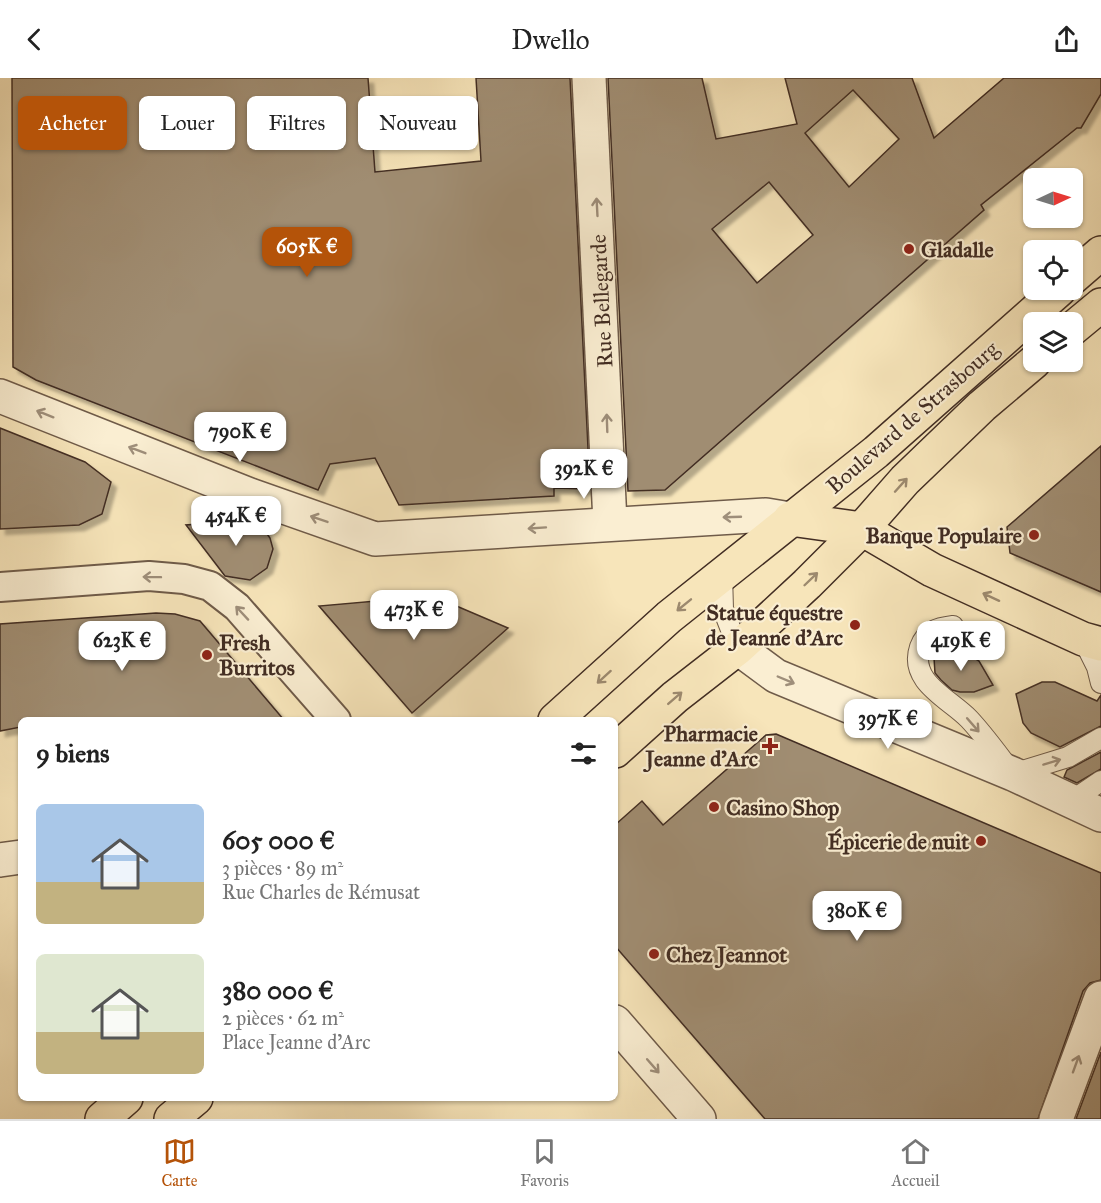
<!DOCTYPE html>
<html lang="fr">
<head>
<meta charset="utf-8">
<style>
  body { margin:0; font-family:"IM FELL Great Primer",serif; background:#f2f2f2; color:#222; height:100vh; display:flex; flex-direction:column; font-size:22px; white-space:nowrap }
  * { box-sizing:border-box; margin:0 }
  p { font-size:20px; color:#767676 }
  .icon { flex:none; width:33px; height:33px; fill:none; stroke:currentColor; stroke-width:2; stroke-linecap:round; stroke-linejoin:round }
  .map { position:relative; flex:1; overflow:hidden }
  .sheet { position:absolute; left:18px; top:639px; width:600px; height:384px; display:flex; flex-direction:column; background:#fff; border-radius:9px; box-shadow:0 2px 4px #0004 }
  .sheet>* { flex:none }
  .hud { position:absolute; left:18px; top:18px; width:600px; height:54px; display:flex; gap:12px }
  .needle { width:39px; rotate:86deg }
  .tools { position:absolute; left:1023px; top:90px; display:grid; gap:12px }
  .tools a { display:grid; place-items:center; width:60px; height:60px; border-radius:9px; background:#fff; box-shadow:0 2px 4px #0004; font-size:30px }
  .price { position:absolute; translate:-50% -51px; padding:0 14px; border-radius:12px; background:#fff; color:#222; font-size:20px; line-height:39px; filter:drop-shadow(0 2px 3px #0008) }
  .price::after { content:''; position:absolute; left:50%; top:36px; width:18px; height:14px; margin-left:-9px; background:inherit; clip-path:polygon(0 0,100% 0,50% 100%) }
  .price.selected { background:#b45309; color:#fff }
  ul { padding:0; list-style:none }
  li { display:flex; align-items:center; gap:18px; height:150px; padding:0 18px }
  li span { display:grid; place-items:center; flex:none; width:168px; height:120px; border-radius:9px; color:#555 }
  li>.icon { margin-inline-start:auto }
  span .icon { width:72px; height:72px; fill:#fffc; stroke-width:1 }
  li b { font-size:26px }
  h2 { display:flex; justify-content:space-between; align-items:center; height:72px; padding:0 18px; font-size:26px }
  .chip { padding:0 21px; border-radius:9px; background:#fff; box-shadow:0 2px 4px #0004; font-size:21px; line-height:54px }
  .chip.selected { background:#b45309; color:#fff }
  header { display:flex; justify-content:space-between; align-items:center; height:78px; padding:0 18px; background:#fff; font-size:27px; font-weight:600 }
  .tab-bar { display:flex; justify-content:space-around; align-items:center; height:84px; border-top:2px solid #e0e0e0; background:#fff; font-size:16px; color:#767676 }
  .tab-bar a { display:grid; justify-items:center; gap:3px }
  .tab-bar .selected { color:#b45309 }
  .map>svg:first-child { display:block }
  .building { fill:#a08d72; stroke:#422d23; stroke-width:1.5; fill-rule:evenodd; filter:url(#shadow) }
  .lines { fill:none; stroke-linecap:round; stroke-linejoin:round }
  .service-casing { stroke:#6f5b49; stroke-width:22 }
  .pedestrian-casing { stroke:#6f5b49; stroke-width:32 }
  .minor-casing { stroke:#6f5b49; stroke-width:36 }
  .tertiary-casing { stroke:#6f5b49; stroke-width:36 }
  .primary-casing { stroke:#422d23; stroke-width:36 }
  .service { stroke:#faeed2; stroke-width:20 }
  .pedestrian { stroke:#faeed2; stroke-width:28 }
  .minor { stroke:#faeed2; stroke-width:33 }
  .tertiary { stroke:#faeed2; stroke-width:33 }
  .primary { stroke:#f7e5ba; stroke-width:33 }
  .oneway { stroke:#9e8e7a }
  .oneway2 { stroke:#9c896e }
  .poi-dot { fill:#8f2418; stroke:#faeed2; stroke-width:2 }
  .labels { text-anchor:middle; stroke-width:4.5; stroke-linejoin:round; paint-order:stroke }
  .poi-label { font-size:22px; font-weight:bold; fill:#422d23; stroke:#faeed2; text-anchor:start }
  .street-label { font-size:22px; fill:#422d23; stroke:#faeed2 }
</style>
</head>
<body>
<header><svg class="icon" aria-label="back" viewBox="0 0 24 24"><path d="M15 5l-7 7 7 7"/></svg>Dwello<svg class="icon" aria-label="share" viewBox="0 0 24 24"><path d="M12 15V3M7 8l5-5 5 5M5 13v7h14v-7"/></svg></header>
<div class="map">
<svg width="1101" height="1041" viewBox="0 0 1101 1041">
  <defs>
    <filter id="shadow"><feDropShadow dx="5.5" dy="5.5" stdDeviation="1.5" flood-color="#0004"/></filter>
  </defs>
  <rect width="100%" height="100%" fill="#f7e5ba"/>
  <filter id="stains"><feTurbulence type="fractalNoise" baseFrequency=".00333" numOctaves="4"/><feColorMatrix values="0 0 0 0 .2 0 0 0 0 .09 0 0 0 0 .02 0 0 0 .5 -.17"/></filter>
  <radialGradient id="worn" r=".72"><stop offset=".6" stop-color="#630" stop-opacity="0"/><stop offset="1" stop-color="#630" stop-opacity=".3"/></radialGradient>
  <g class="building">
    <polygon points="12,0 368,0 375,94 481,83 476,0 570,0 590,411 554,410 554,418 399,427 375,380 330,386 318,412 36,302 13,289"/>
    <path d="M608,0H702L716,61L797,46L785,0H912L934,60L1004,0H1101V16L1081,50H1077L981,127L984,132L665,412L628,413ZM853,12L899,61L849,109L805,55ZM769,104L813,157L757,205L712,151Z"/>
    <polygon points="0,350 85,384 111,404 102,436 79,447 0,451"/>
    <polygon points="1101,368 1101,514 1010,475 1007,449"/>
    <polygon points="257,442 270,460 273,471 267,490 250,502 225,498 186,447"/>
    <polygon points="433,518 508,550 412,635 319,528"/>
    <polygon points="156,535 175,536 200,543 284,642 21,642 21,649 0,653 0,546"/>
    <polygon points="954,573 968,576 979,583 993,607 974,614 960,614 952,612 941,602 935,595 934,580"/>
    <polygon points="1042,604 1055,604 1097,623 1101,617 1101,648 1060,669 1031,655 1023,645 1016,616"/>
    <polygon points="776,656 1101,795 1101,902 1090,905 1083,913 1038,1041 765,1041 615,868 615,747 642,723 663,747 766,657"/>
    <polygon points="1101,674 1101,691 1077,705 1064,699 1067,692"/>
    <polygon points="1101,974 1101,1041 1076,1041"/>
  </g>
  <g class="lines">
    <g class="service-casing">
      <g id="service">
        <polyline points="722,496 723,531 738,570"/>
        <path d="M953,548C937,550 926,553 920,569C908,604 950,621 969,641C985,658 999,678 1013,696L1068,679L1101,660"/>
        <polyline points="1083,561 1097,589 1101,605"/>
        <polyline points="1070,724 1101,703"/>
      </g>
    </g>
    <g class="pedestrian-casing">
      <polyline id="pedestrian" points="0,509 149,498 184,501 210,508 237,529 336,642"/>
    </g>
    <g class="minor-casing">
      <g id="minor">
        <polyline points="589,0 610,445"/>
        <polyline points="0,318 250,417 375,461 766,437 790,441"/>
        <polyline points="738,570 776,598 1013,696 1101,737"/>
        <polyline points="0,782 21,779"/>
        <polyline points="1056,1041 1101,920"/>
      </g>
    </g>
    <g class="tertiary-casing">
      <polyline id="tertiary" points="615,944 699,1041"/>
    </g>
    <g class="primary-casing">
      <g id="primary">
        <polyline points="1072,200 1101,175"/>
        <polyline points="1072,251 1101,227"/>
        <polyline points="790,441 862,451 932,492 1083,561 1101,566"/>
        <polyline points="555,642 669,539 876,374 1059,212"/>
        <polyline points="615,673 675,619 738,570 807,506 862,451 905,402 982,328 1034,284"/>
        <polyline points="102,1041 126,1020"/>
        <polyline points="171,1041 196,1020"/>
      </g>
    </g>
    <use href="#service" class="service"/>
    <use href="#pedestrian" class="pedestrian"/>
    <use href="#minor" class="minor"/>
    <use href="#tertiary" class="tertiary"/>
    <use href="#primary" class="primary"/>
  </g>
  <defs><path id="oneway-shaft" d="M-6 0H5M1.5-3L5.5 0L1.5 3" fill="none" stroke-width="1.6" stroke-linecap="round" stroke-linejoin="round" transform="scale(1.5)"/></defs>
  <g class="oneway">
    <use href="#oneway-shaft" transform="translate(597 129) rotate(-93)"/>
    <use href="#oneway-shaft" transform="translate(45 336) rotate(-158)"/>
    <use href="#oneway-shaft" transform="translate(607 345) rotate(-92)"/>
    <use href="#oneway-shaft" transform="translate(137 372) rotate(-159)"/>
    <use href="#oneway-shaft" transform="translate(732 439) rotate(178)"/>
    <use href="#oneway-shaft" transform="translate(319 441) rotate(-161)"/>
    <use href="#oneway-shaft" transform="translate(537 450) rotate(176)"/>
    <use href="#oneway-shaft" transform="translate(152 499) rotate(-179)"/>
    <use href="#oneway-shaft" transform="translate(242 535) rotate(-133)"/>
    <use href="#oneway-shaft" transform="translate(786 602) rotate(23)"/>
    <use href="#oneway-shaft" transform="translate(973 647) rotate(49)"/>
    <use href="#oneway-shaft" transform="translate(1052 684) rotate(-17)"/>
    <use href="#oneway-shaft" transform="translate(1076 986) rotate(-70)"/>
    <use href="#oneway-shaft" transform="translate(653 988) rotate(49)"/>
  </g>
  <g class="oneway2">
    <use href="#oneway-shaft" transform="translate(901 407) rotate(-48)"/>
    <use href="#oneway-shaft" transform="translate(811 501) rotate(-44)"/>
    <use href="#oneway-shaft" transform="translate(991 519) rotate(-155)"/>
    <use href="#oneway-shaft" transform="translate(684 527) rotate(141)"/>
    <use href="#oneway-shaft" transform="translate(604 599) rotate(138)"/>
    <use href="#oneway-shaft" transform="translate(675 620) rotate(-41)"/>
  </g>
  <g class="poi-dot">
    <circle cx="909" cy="171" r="6"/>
    <circle cx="1034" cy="457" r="6"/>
    <circle cx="855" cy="547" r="6"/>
    <circle cx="207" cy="577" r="6"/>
    <path d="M767 659h6v6h6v6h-6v6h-6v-6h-6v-6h6z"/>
    <circle cx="714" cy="729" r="6"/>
    <circle cx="981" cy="763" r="6"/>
    <circle cx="654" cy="876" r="6"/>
  </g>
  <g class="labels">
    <g class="poi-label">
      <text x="921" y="179">Gladalle</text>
      <text x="1022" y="465" text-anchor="end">Banque Populaire</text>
      <text x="843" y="542" text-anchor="end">Statue équestre<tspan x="843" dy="25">de Jeanne d'Arc</tspan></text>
      <text x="219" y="572">Fresh<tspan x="219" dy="25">Burritos</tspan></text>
      <text x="758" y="663" text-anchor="end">Pharmacie<tspan x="758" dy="25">Jeanne d'Arc</tspan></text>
      <text x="726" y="737">Casino Shop</text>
      <text x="969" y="771" text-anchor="end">Épicerie de nuit</text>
      <text x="666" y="884">Chez Jeannot</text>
    </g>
    <g class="street-label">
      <text transform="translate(601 223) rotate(-93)" y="8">Rue Bellegarde</text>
      <text transform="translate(912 339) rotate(-41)" y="8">Boulevard de Strasbourg</text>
    </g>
  </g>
  <rect width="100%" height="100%" filter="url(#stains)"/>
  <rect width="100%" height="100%" fill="url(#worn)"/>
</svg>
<div class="tools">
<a><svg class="needle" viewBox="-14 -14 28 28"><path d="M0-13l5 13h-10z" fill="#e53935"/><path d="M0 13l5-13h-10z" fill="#767676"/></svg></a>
<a><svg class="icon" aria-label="locate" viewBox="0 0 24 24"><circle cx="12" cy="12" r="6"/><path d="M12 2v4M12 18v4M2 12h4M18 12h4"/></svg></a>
<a><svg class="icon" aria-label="layers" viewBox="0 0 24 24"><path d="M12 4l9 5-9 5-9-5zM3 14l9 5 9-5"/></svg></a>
</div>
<b class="price selected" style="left:307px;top:200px">605K €</b>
<b class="price" style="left:240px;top:385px">790K €</b>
<b class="price" style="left:584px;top:422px">392K €</b>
<b class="price" style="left:236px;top:469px">454K €</b>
<b class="price" style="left:414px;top:563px">473K €</b>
<b class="price" style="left:122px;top:594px">623K €</b>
<b class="price" style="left:961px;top:594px">419K €</b>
<b class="price" style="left:888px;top:672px">397K €</b>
<b class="price" style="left:857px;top:864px">380K €</b>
<div class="hud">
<a class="chip selected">Acheter</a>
<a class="chip">Louer</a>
<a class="chip">Filtres</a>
<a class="chip">Nouveau</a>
</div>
<section class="sheet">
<h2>9 biens<svg class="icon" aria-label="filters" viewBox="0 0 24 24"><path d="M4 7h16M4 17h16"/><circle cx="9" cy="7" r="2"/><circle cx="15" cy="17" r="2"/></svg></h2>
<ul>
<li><span style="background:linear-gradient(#a9c7e8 65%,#c2b280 0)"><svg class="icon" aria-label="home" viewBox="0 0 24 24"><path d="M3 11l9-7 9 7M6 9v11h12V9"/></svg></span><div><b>605 000 €</b><p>3 pièces · 89 m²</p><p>Rue Charles de Rémusat</p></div></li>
<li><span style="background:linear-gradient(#dfe7d0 65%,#c2b280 0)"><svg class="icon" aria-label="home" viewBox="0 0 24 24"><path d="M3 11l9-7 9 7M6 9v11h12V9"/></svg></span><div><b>380 000 €</b><p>2 pièces · 62 m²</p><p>Place Jeanne d'Arc</p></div></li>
</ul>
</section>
</div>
<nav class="tab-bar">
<a class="selected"><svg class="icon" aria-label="map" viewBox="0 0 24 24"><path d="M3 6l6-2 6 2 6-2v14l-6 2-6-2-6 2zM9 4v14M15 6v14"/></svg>Carte</a>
<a><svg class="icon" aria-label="saved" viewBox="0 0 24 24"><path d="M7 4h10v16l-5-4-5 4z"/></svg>Favoris</a>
<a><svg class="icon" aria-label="home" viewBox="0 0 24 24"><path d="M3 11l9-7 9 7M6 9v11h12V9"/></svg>Accueil</a>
</nav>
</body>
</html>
